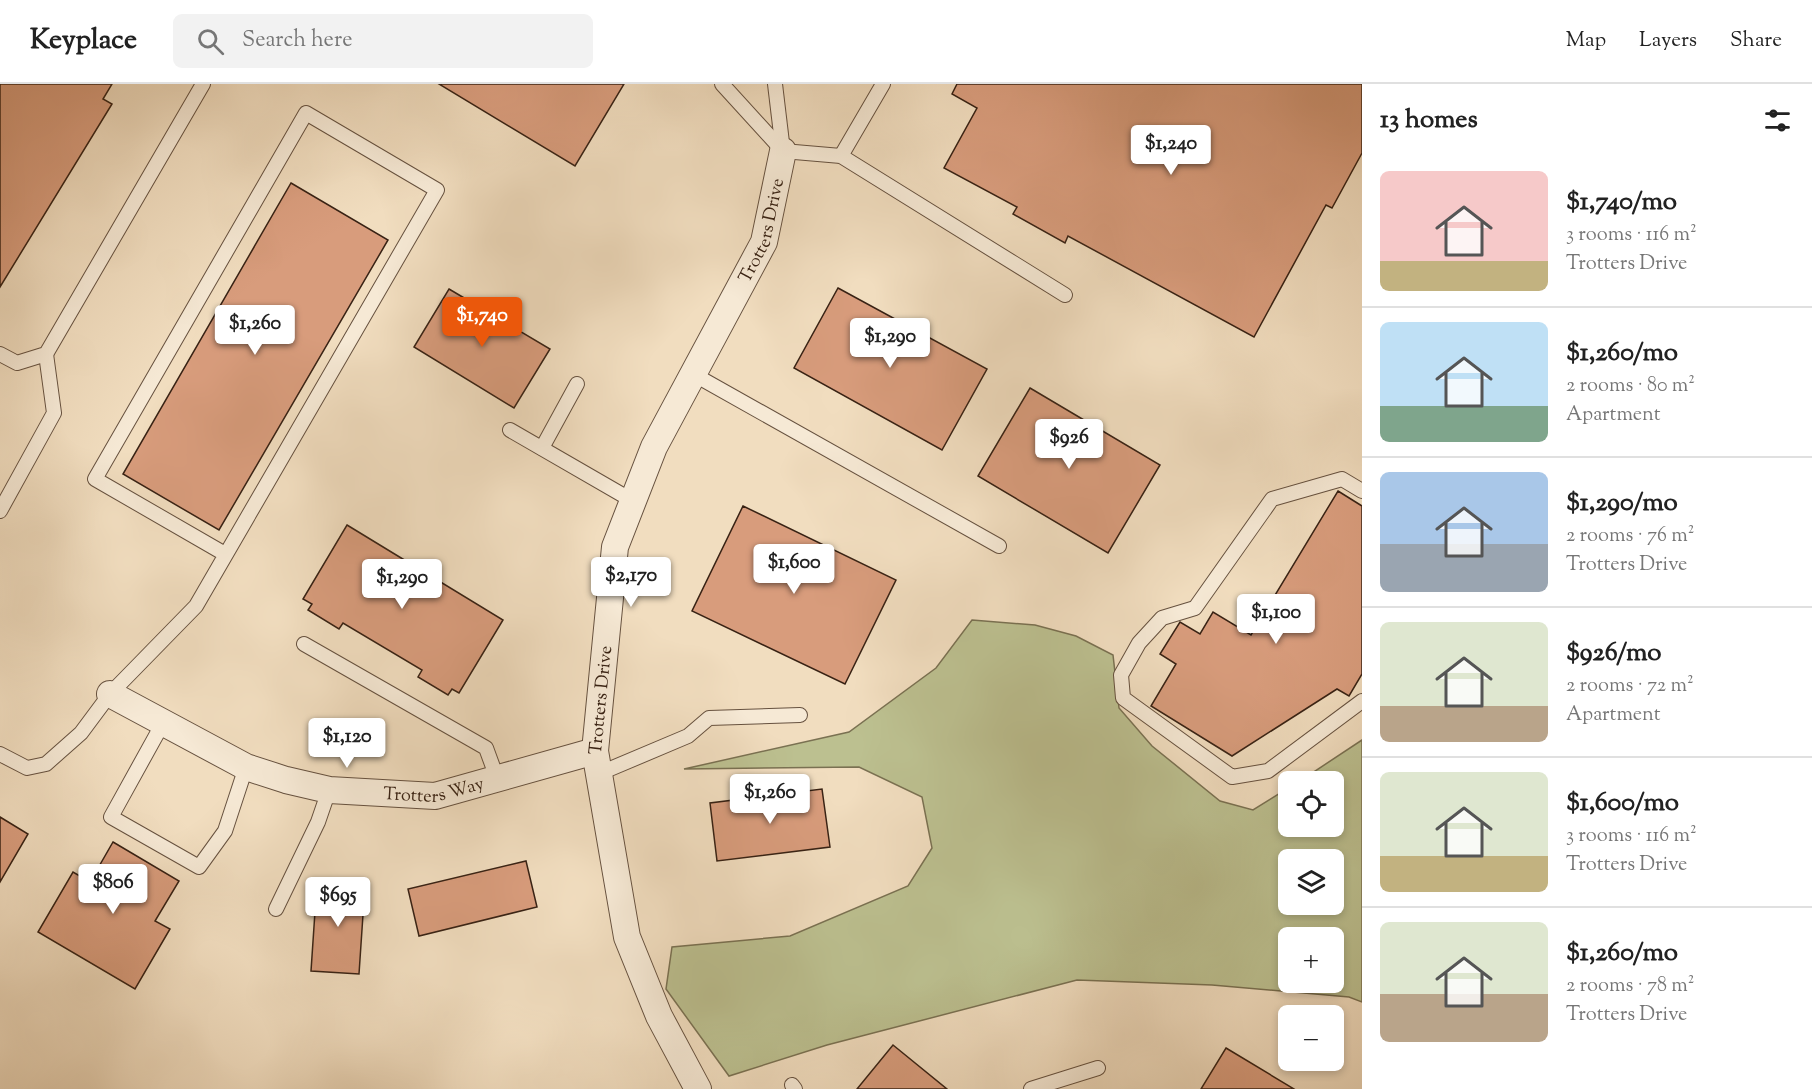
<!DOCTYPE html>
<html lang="en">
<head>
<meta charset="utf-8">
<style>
  body { margin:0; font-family:"Sorts Mill Goudy",serif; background:#f2f2f2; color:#222; height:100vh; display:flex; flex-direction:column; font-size:22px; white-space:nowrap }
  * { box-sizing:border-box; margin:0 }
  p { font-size:20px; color:#767676 }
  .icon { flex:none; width:33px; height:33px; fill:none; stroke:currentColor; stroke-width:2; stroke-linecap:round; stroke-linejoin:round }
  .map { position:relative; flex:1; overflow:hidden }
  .panel { display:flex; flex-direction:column; background:#fff; width:450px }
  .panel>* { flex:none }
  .controls { position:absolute; left:1278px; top:687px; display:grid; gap:12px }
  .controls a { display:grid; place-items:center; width:66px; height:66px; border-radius:9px; background:#fff; box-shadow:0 3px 9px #0003; font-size:30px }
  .price { position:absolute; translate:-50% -51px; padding:0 14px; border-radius:6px; background:#fff; color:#222; font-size:20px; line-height:39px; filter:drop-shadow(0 2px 3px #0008) }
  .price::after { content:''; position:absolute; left:50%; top:36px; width:18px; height:14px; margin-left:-9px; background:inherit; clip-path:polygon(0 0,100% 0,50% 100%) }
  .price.on { background:#ea580c; color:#fff }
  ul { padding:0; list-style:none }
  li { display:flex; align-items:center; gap:18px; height:150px; padding:0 18px }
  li+li { border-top:2px solid #e0e0e0 }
  li span { display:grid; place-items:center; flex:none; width:168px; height:120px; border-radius:9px; color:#555 }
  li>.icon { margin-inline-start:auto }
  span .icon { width:72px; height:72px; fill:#fffc; stroke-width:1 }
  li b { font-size:26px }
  h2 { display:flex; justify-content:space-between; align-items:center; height:72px; padding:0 18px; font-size:26px }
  header { display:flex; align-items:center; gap:36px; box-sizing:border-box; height:84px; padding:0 30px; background:#fff; border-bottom:2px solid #e0e0e0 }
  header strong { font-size:28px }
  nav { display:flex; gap:33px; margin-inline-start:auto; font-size:21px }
  .search { width:420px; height:54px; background:#f2f2f2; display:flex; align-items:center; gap:15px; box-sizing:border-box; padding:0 21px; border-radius:9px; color:#767676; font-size:22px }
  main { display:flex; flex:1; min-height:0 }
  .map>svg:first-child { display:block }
  .green { fill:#bcc090; stroke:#7a7152; stroke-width:1.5; fill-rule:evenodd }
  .building { fill:#d89c7c; stroke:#382214; stroke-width:1.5 }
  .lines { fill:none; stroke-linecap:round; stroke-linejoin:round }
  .service-casing { stroke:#66513f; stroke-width:16 }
  .minor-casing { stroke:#66513f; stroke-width:28 }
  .service { stroke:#f6e9d5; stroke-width:14 }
  .minor { stroke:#f6e9d5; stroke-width:26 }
  .labels { text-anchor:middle; stroke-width:5; stroke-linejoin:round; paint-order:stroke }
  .street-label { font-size:18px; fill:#382214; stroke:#f6e9d5 }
</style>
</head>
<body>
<header>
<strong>Keyplace</strong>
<div class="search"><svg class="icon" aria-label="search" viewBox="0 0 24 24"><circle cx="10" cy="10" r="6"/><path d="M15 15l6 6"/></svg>Search here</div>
<nav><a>Map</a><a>Layers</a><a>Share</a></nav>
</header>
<main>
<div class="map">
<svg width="1362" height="1005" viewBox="0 0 1362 1005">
  <rect width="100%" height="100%" fill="#f1ddbf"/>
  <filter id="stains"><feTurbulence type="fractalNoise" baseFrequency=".00333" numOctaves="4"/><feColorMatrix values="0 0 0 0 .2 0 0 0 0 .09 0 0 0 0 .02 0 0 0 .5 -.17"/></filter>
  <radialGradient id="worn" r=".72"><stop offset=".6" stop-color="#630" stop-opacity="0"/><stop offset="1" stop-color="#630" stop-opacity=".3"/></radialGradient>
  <path class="green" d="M972,536L1035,541L1076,552L1113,571L1119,624L1152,662L1220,717L1253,726L1288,704V742H1334V698L1300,697L1362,656V918L1349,913L1212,901L1077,896L827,961L729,992L666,905L672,863L790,852L908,802L932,764L922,713L859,683L684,685L849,648L936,584ZM1288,776H1334V820H1288ZM1288,854H1334V898H1288Z"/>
  <g class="building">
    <polygon points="0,0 112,0 103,15 112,20 0,203"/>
    <polygon points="439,0 624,0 575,82"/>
    <polygon points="957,0 1362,0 1362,69 1332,124 1326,121 1254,253 1068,152 1065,159 1013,130 1017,123 944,84 977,24 952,10"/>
    <polygon points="291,99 388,156 219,446 123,390"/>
    <polygon points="838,204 987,285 942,366 794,284"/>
    <polygon points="449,205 550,265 514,324 414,263"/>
    <polygon points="1030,304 1160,381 1108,469 978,392"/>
    <polygon points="1338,407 1362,422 1362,590 1349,612 1337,605 1232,672 1151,622 1176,580 1160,570 1180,538 1200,550 1213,528 1251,551"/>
    <polygon points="743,422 896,496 845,600 692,527"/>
    <polygon points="347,441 503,536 459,609 452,605 448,611 418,593 422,586 343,539 339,545 308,526 312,520 303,515"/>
    <polygon points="822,705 830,763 717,777 710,719"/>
    <polygon points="0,733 28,750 0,798"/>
    <polygon points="113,758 179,797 155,837 170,845 135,905 38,848 73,788 90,798"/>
    <polygon points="526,777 537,823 419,852 408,805"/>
    <polygon points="317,798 365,801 359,890 311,887"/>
    <polygon points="893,961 947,1005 857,1005"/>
    <polygon points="1226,964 1294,1005 1201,1005"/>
  </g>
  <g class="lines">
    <g class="service-casing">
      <g id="service">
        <polyline points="722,0 783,67 841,72 1065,211"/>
        <polyline points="775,0 783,67"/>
        <polyline points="841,72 883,0"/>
        <polyline points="0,270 17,279 46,270 203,0"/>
        <polyline points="693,290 999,462"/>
        <polyline points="510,346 633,417"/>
        <polyline points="542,364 577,300"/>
        <polyline points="1362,407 1342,395 1272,415 1195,524 1162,534 1139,559 1121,591 1123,614 1232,693 1268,687 1362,617"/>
        <polyline points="0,427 54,329 46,270"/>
        <polyline points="304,560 486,664 497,694"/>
        <polyline points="163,639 111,733 199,783 225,747 246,683"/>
        <polyline points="0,670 27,684 46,680 81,649 110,610 196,522 437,106 306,29 95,395 225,470"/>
        <polyline points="598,690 688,652 709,634 800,631"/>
        <polyline points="276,825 318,738 329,706"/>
        <polyline points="792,1001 795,1005"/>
        <polyline points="1031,1005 1098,984"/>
      </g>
    </g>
    <g class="minor-casing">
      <g id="minor">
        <path id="s1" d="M110,610L246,683L286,696L329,706L435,712L595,667"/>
        <path id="s2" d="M698,1005L659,932L627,853L595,667L615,463L654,363L764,158L783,67"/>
      </g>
    </g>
    <use href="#service" class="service"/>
    <use href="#minor" class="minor"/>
  </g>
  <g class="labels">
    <g class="street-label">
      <text dy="6" stroke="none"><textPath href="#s2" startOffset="912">Trotters Drive</textPath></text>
      <text dy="6" stroke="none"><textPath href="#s2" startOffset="408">Trotters Drive</textPath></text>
      <text dy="6" stroke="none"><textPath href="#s1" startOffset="346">Trotters Way</textPath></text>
    </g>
  </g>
  <rect width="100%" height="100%" filter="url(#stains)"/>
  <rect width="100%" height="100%" fill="url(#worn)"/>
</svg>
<div class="controls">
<a><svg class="icon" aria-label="locate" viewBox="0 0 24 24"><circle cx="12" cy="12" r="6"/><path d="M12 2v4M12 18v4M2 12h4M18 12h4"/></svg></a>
<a><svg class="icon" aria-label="layers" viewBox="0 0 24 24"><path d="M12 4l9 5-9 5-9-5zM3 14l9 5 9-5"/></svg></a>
<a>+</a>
<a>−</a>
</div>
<b class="price" style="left:1171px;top:92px">$1,240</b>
<b class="price on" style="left:482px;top:264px">$1,740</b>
<b class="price" style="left:255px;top:272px">$1,260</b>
<b class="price" style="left:890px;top:285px">$1,290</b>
<b class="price" style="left:1069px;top:386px">$926</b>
<b class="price" style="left:794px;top:511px">$1,600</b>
<b class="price" style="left:631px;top:524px">$2,170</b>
<b class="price" style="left:402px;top:526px">$1,290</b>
<b class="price" style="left:1276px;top:561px">$1,100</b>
<b class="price" style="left:347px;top:685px">$1,120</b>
<b class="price" style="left:770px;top:741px">$1,260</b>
<b class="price" style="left:113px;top:831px">$806</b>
<b class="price" style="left:338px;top:844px">$695</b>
</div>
<section class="panel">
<h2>13 homes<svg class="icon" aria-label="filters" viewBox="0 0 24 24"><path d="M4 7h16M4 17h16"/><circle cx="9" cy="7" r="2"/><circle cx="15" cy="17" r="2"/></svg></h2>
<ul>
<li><span style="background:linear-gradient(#f6c9c9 75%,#c2b280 0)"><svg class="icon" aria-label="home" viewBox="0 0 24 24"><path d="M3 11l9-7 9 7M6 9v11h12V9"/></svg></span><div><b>$1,740/mo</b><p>3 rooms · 116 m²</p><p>Trotters Drive</p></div></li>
<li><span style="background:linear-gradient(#bfe0f5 70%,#7fa58c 0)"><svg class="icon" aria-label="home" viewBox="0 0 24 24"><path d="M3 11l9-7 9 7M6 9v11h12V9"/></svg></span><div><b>$1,260/mo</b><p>2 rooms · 80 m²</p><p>Apartment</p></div></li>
<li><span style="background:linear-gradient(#a9c7e8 60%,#9aa5b1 0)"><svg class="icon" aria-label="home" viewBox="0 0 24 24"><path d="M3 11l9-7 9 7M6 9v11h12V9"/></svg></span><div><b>$1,290/mo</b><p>2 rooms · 76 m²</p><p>Trotters Drive</p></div></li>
<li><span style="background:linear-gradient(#dfe7d0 70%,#b9a48a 0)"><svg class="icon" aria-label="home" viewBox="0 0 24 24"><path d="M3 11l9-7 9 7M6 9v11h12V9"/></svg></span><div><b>$926/mo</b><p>2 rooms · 72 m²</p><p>Apartment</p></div></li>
<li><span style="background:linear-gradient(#dfe7d0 70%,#c2b280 0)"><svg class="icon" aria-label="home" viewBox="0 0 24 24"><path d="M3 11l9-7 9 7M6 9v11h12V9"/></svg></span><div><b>$1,600/mo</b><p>3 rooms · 116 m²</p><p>Trotters Drive</p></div></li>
<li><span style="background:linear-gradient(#dfe7d0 60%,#b9a48a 0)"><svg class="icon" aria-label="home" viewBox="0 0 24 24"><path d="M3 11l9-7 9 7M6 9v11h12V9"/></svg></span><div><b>$1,260/mo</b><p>2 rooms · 78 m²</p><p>Trotters Drive</p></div></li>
</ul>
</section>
</main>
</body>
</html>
